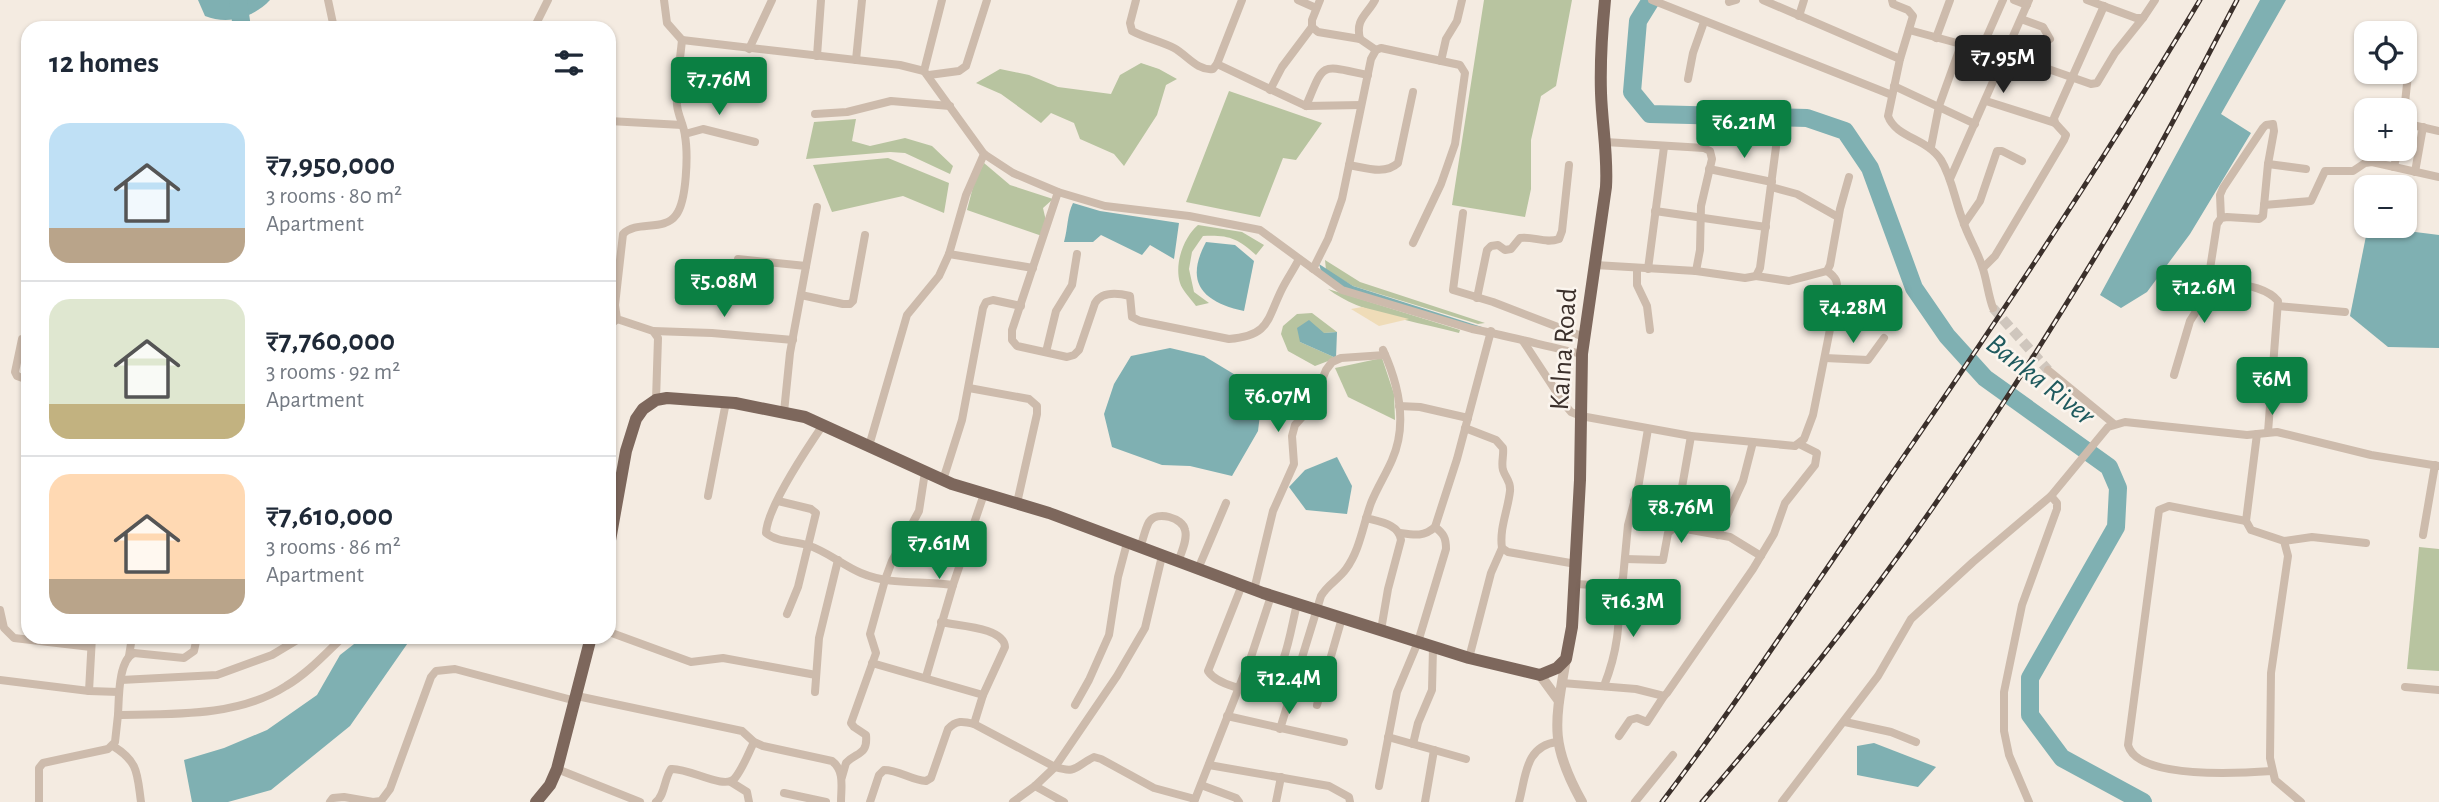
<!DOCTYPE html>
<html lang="en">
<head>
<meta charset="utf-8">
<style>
  body { margin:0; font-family:"Alegreya Sans",sans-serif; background:#f2f2f3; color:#1f2937; height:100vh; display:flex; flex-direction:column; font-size:26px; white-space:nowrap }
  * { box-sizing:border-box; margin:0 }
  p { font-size:23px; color:#747a83 }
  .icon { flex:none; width:38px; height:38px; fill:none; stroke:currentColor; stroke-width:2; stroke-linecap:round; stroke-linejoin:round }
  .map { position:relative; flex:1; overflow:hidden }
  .details { position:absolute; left:21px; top:21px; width:595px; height:623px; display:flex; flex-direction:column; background:#fff; border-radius:21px; box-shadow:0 2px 5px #0004 }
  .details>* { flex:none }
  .fabs { position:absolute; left:2354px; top:21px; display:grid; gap:14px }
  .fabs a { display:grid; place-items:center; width:63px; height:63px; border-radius:14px; background:#fff; box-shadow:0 2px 5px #0004; font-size:35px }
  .price { position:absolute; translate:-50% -60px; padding:0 16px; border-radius:7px; background:#0b8043; color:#fff; font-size:23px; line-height:46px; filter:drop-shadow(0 2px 4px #0008) }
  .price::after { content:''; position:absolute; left:50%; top:42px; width:21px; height:16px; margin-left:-10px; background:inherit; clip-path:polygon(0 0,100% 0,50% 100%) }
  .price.active { background:#222; color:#fff }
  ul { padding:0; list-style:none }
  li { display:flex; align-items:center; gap:21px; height:175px; padding:0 28px }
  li+li { border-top:2px solid #e0e1e3 }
  li span { display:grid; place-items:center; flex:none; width:196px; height:140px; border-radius:21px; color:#555 }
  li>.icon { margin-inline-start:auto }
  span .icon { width:84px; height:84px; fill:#fffc; stroke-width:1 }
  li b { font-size:30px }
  h2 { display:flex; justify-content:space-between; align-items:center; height:84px; padding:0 28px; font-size:30px }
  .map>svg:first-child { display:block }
  .green { fill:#b8c4a0 }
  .sand { fill:#efdcb8 }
  .water { fill:#7fb0b2 }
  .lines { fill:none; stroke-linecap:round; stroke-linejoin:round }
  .river { stroke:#7fb0b2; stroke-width:18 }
  .tertiary-tunnel { stroke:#cfc6bd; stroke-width:10; stroke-dasharray:10 5; stroke-linecap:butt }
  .minor { stroke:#cdbbac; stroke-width:8 }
  .tertiary { stroke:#cdbbac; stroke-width:10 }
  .primary { stroke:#7d675c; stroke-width:12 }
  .rail-casing { stroke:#3b302b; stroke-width:5 }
  .rail { stroke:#fbf5ee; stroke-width:2.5; stroke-dasharray:8; stroke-linecap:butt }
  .labels { text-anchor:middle; stroke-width:5; stroke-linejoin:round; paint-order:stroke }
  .street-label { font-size:28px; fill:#3b302b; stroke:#fbf5ee }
  .water-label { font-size:30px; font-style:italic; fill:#1f5a5e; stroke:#fbf5ee }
</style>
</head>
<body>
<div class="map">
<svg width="2439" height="802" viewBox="0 0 2439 802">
  <rect width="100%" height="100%" fill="#f4ebe1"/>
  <g class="green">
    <polygon points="1484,0 1572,0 1556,86 1541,96 1531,140 1531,189 1525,217 1452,205"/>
    <polygon points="1141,63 1159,69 1177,79 1166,85 1157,115 1124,166 1114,154 1080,139 1074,123 1051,113 1041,123 1001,94 976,83 1000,69 1029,75 1058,87 1111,94 1120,75"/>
    <polygon points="1229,91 1322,123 1296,160 1283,158 1260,217 1186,202"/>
    <polygon points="856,119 852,141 870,146 905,138 932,146 953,166 950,174 905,153 890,152 806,159 814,122"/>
    <polygon points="888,158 949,183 944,213 903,196 832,212 813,165"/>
    <polygon points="984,163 1010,185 1053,199 1043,208 1046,221 1042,236 967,210 974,183"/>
    <path d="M1198,225L1242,232L1264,245L1256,255C1237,238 1229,235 1203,236L1192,252L1189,269L1194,292L1209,303L1196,306C1191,299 1182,290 1180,283C1174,263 1184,237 1198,225Z"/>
    <polygon points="1325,260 1360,282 1485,323 1478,324 1353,286 1326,270"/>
    <path d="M1328,289L1460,330L1459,333C1419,322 1360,314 1328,289Z"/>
    <polygon points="1312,313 1337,332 1324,333 1300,342 1336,358 1315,366 1288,351 1281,334 1283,326 1297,314"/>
    <polygon points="1382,358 1394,394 1395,420 1348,397 1335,368"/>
    <polygon points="2419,547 2439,549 2439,671 2407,669"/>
  </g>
  <polygon class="sand" points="1362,307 1409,319 1379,326 1351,309"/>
  <g class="water">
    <path d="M198,0H270C253,18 228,25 205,16Z"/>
    <polygon points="2260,0 2286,0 2221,114 2251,133 2190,234 2147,292 2121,308 2100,295"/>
    <path d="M1073,203L1100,211L1179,223L1174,259L1150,245L1142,255L1101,235L1093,242H1064C1068,228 1067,215 1073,203Z"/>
    <polygon points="2368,226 2439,235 2439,348 2388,347 2350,316"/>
    <path d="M1206,242L1235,245L1254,261L1244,311C1203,302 1184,283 1206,242Z"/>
    <polygon points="1319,264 1353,286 1482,327 1478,329 1345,289 1321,271"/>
    <polygon points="1309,320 1324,333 1337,332 1336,358 1300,342 1297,328"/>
    <polygon points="1170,348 1204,356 1242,379 1261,406 1258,431 1232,476 1190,466 1162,465 1112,447 1104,414 1114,384 1131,356"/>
    <polygon points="1337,457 1352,486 1347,514 1306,510 1289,487 1305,470"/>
    <polygon points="363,637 412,637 350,726 271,790 228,802 192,802 184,760 224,748 267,730 317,695 340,655"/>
    <polygon points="1874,743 1936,767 1918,787 1857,775 1857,746"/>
  </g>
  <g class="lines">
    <g class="river">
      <polyline points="238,0 242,28"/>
      <polyline points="1651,0 1638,21 1632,92 1650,114 1807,118 1845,131 1870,168 1914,288 1947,336 1985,378 2109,467 2118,488 2116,527 2030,678 2030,715 2062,758 2143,802"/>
    </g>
    <polyline class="tertiary-tunnel" points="1993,308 2048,370"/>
    <g class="minor">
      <polyline points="328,0 334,28"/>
      <path d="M664,0L667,23L682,40L900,65L924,71L984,154L1013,173L1058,192L1105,206L1189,216L1260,230L1342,290L1472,329C1509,336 1545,346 1582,354"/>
      <path d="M1136,0L1130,23L1132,31C1145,38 1160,41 1174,48C1187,55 1197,71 1213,69L1217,64L1242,0"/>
      <polyline points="1298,0 1316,8"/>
      <polyline points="1320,0 1312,20 1312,27 1318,32 1360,39"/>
      <path d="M1375,0C1367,15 1355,19 1360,39L1376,50"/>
      <polyline points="1652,0 1892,95"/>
      <polyline points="1763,0 1900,59"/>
      <path d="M1892,0L1893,4L1908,10L1913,16L1900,59L1888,116C1896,138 1927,138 1941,160C1952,178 1955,201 1963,221C1968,237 1977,250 1982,266C1987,280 1988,295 1993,308"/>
      <polyline points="2014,0 2027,5"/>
      <polyline points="2087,0 2136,18 2143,18 2155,0"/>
      <polyline points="1729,2 1736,0"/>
      <polyline points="1799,16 1804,0"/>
      <polyline points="2021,19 2043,27 2050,39"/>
      <polyline points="534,28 548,0"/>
      <polyline points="1909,30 2031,63 2091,84 2097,83 2115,53 2143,18"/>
      <polyline points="1936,38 1950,0"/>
      <polyline points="749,49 772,0"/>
      <polyline points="1981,50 2003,0"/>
      <polyline points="817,56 821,0"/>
      <polyline points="856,60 862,0"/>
      <polyline points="1441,61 1446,39 1457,21 1462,0"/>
      <polyline points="1217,64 1306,106 1361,105"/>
      <polyline points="924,71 942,0"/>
      <polyline points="929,75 959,71 966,66 987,0"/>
      <polyline points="1688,79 1693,53 1704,22"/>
      <polyline points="1894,86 1975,124"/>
      <polyline points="1270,90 1282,67 1312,27"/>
      <polyline points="1986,101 2055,123"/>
      <path d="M1306,106C1325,61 1319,65 1368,75"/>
      <polyline points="2404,112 2411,47"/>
      <polyline points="815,114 847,112 891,101 950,106"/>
      <polyline points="609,121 682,125"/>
      <polyline points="2404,123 2439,131"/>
      <polyline points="685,134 703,129 755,142"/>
      <polyline points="1605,142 1704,148 1710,151 1712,159 1701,206 1700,250 1696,271"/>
      <polyline points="1931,147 1939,106 1961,45"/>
      <polyline points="2268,164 2306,169"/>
      <path d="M1349,165C1366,168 1385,175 1398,163L1413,92"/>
      <polyline points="2394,167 2398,149"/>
      <polyline points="1709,169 1772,182"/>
      <polyline points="2415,172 2423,127"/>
      <polyline points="1950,179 2029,0"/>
      <polyline points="1771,187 1797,194 1838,217"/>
      <path d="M1058,192L1012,330V340L1017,346L1067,357L1074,355L1079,350L1095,303C1102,291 1118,293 1130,296L1132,317L1140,321L1229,339C1270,336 1267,319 1282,289C1287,279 1294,269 1299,259"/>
      <polyline points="2264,205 2311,201 2325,171 2353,171 2365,163 2372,162 2439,177"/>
      <polyline points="1655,211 1766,227"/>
      <polyline points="1463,213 1453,290 1493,302 1584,337"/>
      <path d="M2221,218L2220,195L2223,188L2263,128L2266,125L2273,124L2274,131L2268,164L2263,216L2259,219L2227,217L2221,218L2217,224L2210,269L2211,275L2215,279C2234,284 2265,285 2278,301L2268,432"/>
      <polyline points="1964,224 1980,201 1997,151 2002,151 2022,161"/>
      <polyline points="949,254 1033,268"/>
      <polyline points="738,259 806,266"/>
      <polyline points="1595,265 1696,271 1745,278 1756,276 1760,268 1776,147"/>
      <polyline points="1983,268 1995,256 2004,241 2064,140 2066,135 2055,123 2054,118 2104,6"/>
      <polyline points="1313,269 1328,239 1342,199 1371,59 1376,50 1381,48 1460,65 1465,73 1455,144 1441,184 1413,243"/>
      <polyline points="1637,269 1637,285 1647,306 1650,330"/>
      <polyline points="1648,269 1664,147"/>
      <polyline points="1756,276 1789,281 1827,271 1830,265 1840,209 1849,177"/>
      <polyline points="801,295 843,304 850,304 853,301 865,235"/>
      <path d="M1477,298L1487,250L1491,246L1498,245L1505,250L1511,249L1520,238C1534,236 1545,244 1559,239L1562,231L1569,165"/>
      <polyline points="2278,306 2345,312"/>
      <polyline points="609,326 617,319"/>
      <polyline points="653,331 712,333 793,340"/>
      <polyline points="22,339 15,372 17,376 28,380"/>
      <path d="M1523,341L1565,405L1571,412L1581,416L1691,436L1795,446L1804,439L1813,415L1837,294C1838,282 1837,278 1827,271"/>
      <polyline points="1046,352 1056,311 1072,285 1077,254"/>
      <polyline points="1825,358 1868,360 1884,338"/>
      <polyline points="2048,370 2114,424"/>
      <polyline points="2174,375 2190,321 2204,299 2209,270"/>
      <polyline points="969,388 1029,399 1037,406 1037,414 1017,503"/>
      <path d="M656,400L658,338L653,331L617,319L615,305L623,234C637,220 664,232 676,215C687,201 688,153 685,136C684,125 678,116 677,105C676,84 680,61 682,40"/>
      <polyline points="1399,406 1420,407 1468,418"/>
      <polyline points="784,412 790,353 817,207"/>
      <path d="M823,425C808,447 767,507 766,533C777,542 793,541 807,545C827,551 842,565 861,573C892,586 920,580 953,585"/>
      <path d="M1465,428L1496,440L1503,448C1504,455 1501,463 1503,470C1506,479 1511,481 1510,491C1508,510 1499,529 1502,548L1508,552L1576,564"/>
      <polyline points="2257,434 2246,521 2251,530 2284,541 2288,556 2271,673 2270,758 2275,780 2301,802"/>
      <polyline points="869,446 907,315 939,276 949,254 966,195 984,154"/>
      <polyline points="943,480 962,420 983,308 986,302 993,300 1021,306"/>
      <polyline points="708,496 726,402"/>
      <polyline points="778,501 811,509 816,513 798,587 787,614"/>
      <polyline points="1634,501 1678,507"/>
      <path d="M1366,518C1380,522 1399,524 1401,540L1388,589L1381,630"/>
      <path d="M2246,521L2169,506L2159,510L2128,745C2137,780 2243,773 2272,771"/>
      <polyline points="1675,527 1691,436"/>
      <path d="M1400,533C1414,535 1424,537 1435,527L1457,459L1491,331"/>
      <polyline points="1718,535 1743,481 1753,442"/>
      <polyline points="2423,535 2435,465"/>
      <polyline points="2284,541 2312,537 2366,543"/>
      <path d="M1140,548C1143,540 1145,529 1149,522C1157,510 1183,518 1185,530C1188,539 1181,553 1178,562"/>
      <polyline points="1625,559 1663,560 1668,533 1675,527 1730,537 1761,556"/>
      <polyline points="1198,569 1226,503"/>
      <polyline points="1575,584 1614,586 1620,584 1623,578 1628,525 1638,488 1648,429"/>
      <path d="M1242,585L1208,671C1217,685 1249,692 1265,691C1286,670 1290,632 1297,604"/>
      <polyline points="1254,590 1273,511 1294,464 1292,436 1295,425 1311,407 1326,370 1332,362 1341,358 1385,355"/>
      <polyline points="0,610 4,628 14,638 91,647"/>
      <path d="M941,622C958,626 1004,627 1005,647L983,695L974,724"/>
      <polyline points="609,632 691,662 723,658 816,675"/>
      <polyline points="129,656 132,637"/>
      <polyline points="1469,658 1491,573 1502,548"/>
      <polyline points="872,663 983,695"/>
      <polyline points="926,677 953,585 984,494"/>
      <polyline points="0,680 89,691 119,692"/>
      <polyline points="121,680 217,675 272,655 302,637"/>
      <polyline points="1562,683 1636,689 1664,696 1667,693 1753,569 1774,534 1785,503 1815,465 1817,453 1799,444"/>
      <path d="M1604,686C1619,648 1619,624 1620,584"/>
      <polyline points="2405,687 2439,690"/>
      <polyline points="89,691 92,637"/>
      <polyline points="815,692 819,638 838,560"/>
      <path d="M577,696L742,731L754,742L763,746L832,761C845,771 841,787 841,802"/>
      <polyline points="1075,705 1089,680 1109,635 1118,577 1127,543"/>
      <polyline points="1317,705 1342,618"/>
      <path d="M118,715C119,699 118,660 134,653L184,658L194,651L197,637"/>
      <polyline points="1227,716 1344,742"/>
      <polyline points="1845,722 1891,732 1916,742"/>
      <path d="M1280,729L1321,596C1327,585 1339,579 1346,569C1360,550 1363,525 1371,503C1377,488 1386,474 1392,460C1408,424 1398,383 1383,350"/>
      <polyline points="1619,736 1630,720 1637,718 1647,722 1664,696"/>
      <polyline points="1388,737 1466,759"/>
      <polyline points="1413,744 1418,723 1432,690 1433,647"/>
      <path d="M113,746C139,762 137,774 141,802"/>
      <polyline points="1209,765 1329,786 1349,797 1350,802"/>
      <polyline points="557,769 640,802"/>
      <path d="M842,777L846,763C856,752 868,756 866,735L854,727L851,723L876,653L870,634L885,580L892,561L919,511L925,472"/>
      <polyline points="731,782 747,792 749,802"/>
      <polyline points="1201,785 1236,798 1239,802"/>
      <polyline points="1035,786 1064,802"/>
      <path d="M1379,786L1397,692L1418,642L1446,549C1446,538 1444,534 1435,527"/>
      <polyline points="784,793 826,802"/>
      <path d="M39,802V768L43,763L108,749L115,742L118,715C173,714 238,717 286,686C308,673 325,654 343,637"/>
      <polyline points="330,802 333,798 344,797 373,802"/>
      <polyline points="373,802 381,801 390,789 431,677 436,671 455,669 576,701"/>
      <path d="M656,802C665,795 664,779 671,769C688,767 725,791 735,778C743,768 748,754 754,742"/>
      <path d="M870,802L879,775L884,770C899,770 911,780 926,781L931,778L948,729C956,720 963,721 974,724L1055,767C1078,774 1075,766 1094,757L1101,759L1154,788L1195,799"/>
      <polyline points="1013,802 1035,786 1055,767 1117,676 1145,628 1162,556"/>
      <polyline points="1194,802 1252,654 1271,596"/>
      <polyline points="1276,802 1281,777"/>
      <polyline points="1425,802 1434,750"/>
      <path d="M1519,802C1526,776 1525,746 1557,742"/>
      <polyline points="1635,802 1673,755"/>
      <polyline points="1782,802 1878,676 1911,619 1973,562 2051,496 2108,427 2125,422 2247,435 2277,432 2371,455 2439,466"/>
      <polyline points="2029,802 2009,755 2004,731 2004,692 2022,605 2057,509 2057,503 2051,496"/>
    </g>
    <g class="tertiary">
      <path d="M1566,659C1555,723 1549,743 1582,802"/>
      <polyline points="1540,675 1559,701"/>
    </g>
    <g class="primary">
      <path d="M609,546L626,451L636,419L643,409L656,400L667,398L735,403L805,417L952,484L1049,513L1263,593L1469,658L1540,675L1557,668L1566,659L1572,627L1580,480L1582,354L1606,187C1608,155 1602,125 1601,93C1600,62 1602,31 1605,0"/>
      <polyline points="536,802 550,785 557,769 591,637"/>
    </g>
    <g class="rail-casing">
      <g id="rail">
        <path d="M1662,802C1732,710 1796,613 1862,517C1979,348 2094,177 2200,0"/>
        <path d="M1702,802C1758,737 1813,670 1865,601C1958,478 2042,346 2121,214C2163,144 2199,72 2237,0"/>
      </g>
    </g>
    <use href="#rail" class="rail"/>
  </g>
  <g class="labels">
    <g class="street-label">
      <text transform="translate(1562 349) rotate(-86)" y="10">Kalna Road</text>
    </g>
    <g class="water-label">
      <text transform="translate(2041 379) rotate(38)" y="10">Banka River</text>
    </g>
  </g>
</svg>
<div class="fabs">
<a><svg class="icon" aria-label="locate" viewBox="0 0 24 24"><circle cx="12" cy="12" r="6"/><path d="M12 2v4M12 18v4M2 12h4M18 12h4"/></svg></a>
<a>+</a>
<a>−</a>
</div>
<b class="price active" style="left:2003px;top:95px">₹7.95M</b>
<b class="price" style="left:719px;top:117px">₹7.76M</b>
<b class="price" style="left:1744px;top:160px">₹6.21M</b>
<b class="price" style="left:724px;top:319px">₹5.08M</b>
<b class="price" style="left:2204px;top:325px">₹12.6M</b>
<b class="price" style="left:1853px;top:345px">₹4.28M</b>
<b class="price" style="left:2272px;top:417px">₹6M</b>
<b class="price" style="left:1278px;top:434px">₹6.07M</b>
<b class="price" style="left:1681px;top:545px">₹8.76M</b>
<b class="price" style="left:939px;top:581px">₹7.61M</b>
<b class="price" style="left:1633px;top:639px">₹16.3M</b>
<b class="price" style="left:1289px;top:716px">₹12.4M</b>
<section class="details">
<h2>12 homes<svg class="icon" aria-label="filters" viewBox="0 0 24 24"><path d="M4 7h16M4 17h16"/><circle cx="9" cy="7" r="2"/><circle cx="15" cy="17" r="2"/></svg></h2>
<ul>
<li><span style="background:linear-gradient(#bfe0f5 75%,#b9a48a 0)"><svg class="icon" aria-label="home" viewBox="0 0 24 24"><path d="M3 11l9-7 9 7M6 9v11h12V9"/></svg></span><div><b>₹7,950,000</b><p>3 rooms · 80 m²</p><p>Apartment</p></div></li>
<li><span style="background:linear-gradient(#dfe7d0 75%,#c2b280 0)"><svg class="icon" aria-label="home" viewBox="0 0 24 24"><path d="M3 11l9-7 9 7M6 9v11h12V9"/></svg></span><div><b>₹7,760,000</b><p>3 rooms · 92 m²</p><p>Apartment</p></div></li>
<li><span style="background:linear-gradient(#ffd9b3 75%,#b9a48a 0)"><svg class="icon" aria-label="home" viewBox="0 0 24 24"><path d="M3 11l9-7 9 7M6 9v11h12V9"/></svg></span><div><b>₹7,610,000</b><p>3 rooms · 86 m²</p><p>Apartment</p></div></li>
</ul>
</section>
</div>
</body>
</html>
